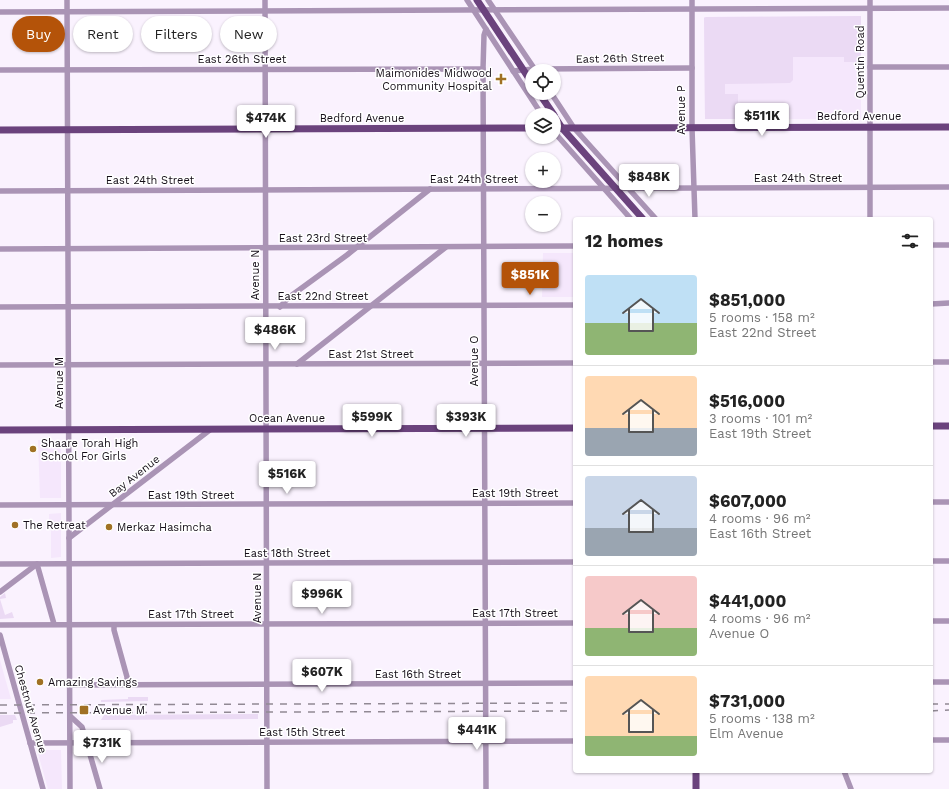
<!DOCTYPE html>
<html lang="en">
<head>
<meta charset="utf-8">
<style>
  body { margin:0; font-family:"Work Sans",sans-serif; background:#f6f6f6; color:#222; height:100vh; display:flex; flex-direction:column; font-size:15px; white-space:nowrap }
  * { box-sizing:border-box; margin:0 }
  p { font-size:13px; color:#767676 }
  .icon { flex:none; width:22px; height:22px; fill:none; stroke:currentColor; stroke-width:2; stroke-linecap:round; stroke-linejoin:round }
  .map { position:relative; flex:1; overflow:hidden }
  .sheet { position:absolute; left:573px; top:217px; width:360px; height:556px; display:flex; flex-direction:column; background:#fff; border-radius:4px; box-shadow:0 1px 3px #0004 }
  .sheet>* { flex:none }
  .guide { position:absolute; left:12px; top:16px; width:380px; height:36px; display:flex; gap:8px }
  .controls { position:absolute; left:525px; top:64px; display:grid; gap:8px }
  .controls a { display:grid; place-items:center; width:36px; height:36px; border-radius:50%; background:#fff; box-shadow:0 1px 3px #0004; font-size:20px }
  .price { position:absolute; translate:-50% -34px; padding:0 9px; border-radius:4px; background:#fff; color:#222; font-size:13px; line-height:26px; filter:drop-shadow(0 1px 2px #0008) }
  .price::after { content:''; position:absolute; left:50%; top:24px; width:12px; height:9px; margin-left:-6px; background:inherit; clip-path:polygon(0 0,100% 0,50% 100%) }
  .price.current { background:#b45309; color:#fff }
  ul { padding:0; list-style:none }
  li { display:flex; align-items:center; gap:12px; height:100px; padding:0 12px }
  li+li { border-top:1px solid #e0e0e0 }
  li span { display:grid; place-items:center; flex:none; width:112px; height:80px; border-radius:4px; color:#555 }
  li>.icon { margin-inline-start:auto }
  span .icon { width:48px; height:48px; fill:#fffc; stroke-width:1 }
  li b { font-size:17px }
  h2 { display:flex; justify-content:space-between; align-items:center; height:48px; padding:0 12px; font-size:17px }
  .pill { padding:0 14px; border-radius:18px; background:#fff; box-shadow:0 1px 3px #0004; font-size:14px; line-height:36px }
  .pill.current { background:#b45309; color:#fff }
  .map>svg:first-child { display:block }
  .built { fill:#f5e7fc }
  .green { fill:#ebdaf4 }
  .lines { fill:none; stroke-linecap:round; stroke-linejoin:round }
  .minor { stroke:#aa94b5; stroke-width:5.5 }
  .major { stroke:#6b437d; stroke-width:7 }
  .rail { stroke:#918994; stroke-width:1.5; stroke-dasharray:7 7; stroke-linecap:butt }
  .poi-dot { fill:#a07124; stroke:#fff; stroke-width:1.5 }
  .labels { text-anchor:middle; stroke-width:3; stroke-linejoin:round; paint-order:stroke }
  .street-label { font-size:11px; fill:#150e18; stroke:#fff }
  .poi-label { font-size:11px; fill:#150e18; stroke:#fff; text-anchor:start }
</style>
</head>
<body>
<div class="map">
<svg width="949" height="789" viewBox="0 0 949 789">
  <rect width="100%" height="100%" fill="#faf2fe"/>
  <g class="built">
    <polygon points="861,16 861,119 705,119 704,17"/>
    <polygon points="543,253 575,253 575,297 542,297"/>
    <polygon points="38,440 61,440 61,498 40,498"/>
    <polygon points="61,513 61,557 51,558 51,527 49,527 49,514"/>
    <polygon points="0,660 5,678 11,699 0,699"/>
    <polygon points="37,750 61,750 62,789 48,789"/>
  </g>
  <g class="green">
    <polygon points="861,16 861,62 844,62 844,57 793,57 793,80 790,83 725,84 725,94 738,94 738,119 705,119 704,18 706,17"/>
    <polygon points="5,593 6,598 0,599 5,615 12,612 14,618 0,619 0,597"/>
    <polygon points="128,697 148,697 148,701 101,702 101,700 128,699"/>
    <polygon points="258,714 258,719 101,720 104,715"/>
    <polygon points="0,715 15,715 17,720 13,720 13,723 0,727"/>
  </g>
  <g class="lines">
    <g class="minor">
      <polyline points="67,0 70,789"/>
      <polyline points="265,0 267,789"/>
      <polyline points="467,0 542,115"/>
      <polyline points="488,0 536,71"/>
      <polyline points="692,0 692,128 695,219"/>
      <polyline points="870,0 870,219"/>
      <polyline points="0,12 949,8"/>
      <polyline points="870,67 949,67"/>
      <polyline points="0,70 483,69"/>
      <polyline points="513,71 534,69 692,68"/>
      <polyline points="551,93 574,128 656,219"/>
      <polyline points="554,132 631,219"/>
      <polyline points="0,191 949,187"/>
      <polyline points="931,245 949,245"/>
      <polyline points="0,249 575,246"/>
      <polyline points="931,304 949,303"/>
      <polyline points="0,307 575,305"/>
      <polyline points="280,307 288,298 347,255 430,189"/>
      <polyline points="931,362 949,362"/>
      <polyline points="297,364 446,247"/>
      <polyline points="0,365 575,363"/>
      <polyline points="931,502 949,502"/>
      <polyline points="0,505 575,503"/>
      <polyline points="69,538 211,429"/>
      <polyline points="931,561 949,561"/>
      <polyline points="0,564 575,562"/>
      <polyline points="0,592 37,564 54,624"/>
      <polyline points="931,621 949,621"/>
      <polyline points="0,625 575,623"/>
      <polyline points="114,625 114,630 127,677 127,685"/>
      <polyline points="0,635 43,789"/>
      <polyline points="931,682 949,682"/>
      <polyline points="70,685 575,683"/>
      <polyline points="70,716 82,727 100,789"/>
      <polyline points="931,740 949,740"/>
      <polyline points="30,743 575,741"/>
      <polyline points="844,771 851,789"/>
      <polyline points="486,789 483,69 484,35 486,29"/>
    </g>
    <g class="major">
      <polyline points="477,0 532,83"/>
      <polyline points="539,93 554,115"/>
      <polyline points="554,116 562,128 643,219"/>
      <polyline points="554,128 949,127"/>
      <polyline points="0,130 532,128"/>
      <polyline points="931,426 949,426"/>
      <polyline points="0,430 575,428"/>
      <polyline points="696,771 696,789"/>
    </g>
    <g class="rail">
      <polyline points="931,704 949,704"/>
      <polyline points="0,705 575,703"/>
      <polyline points="931,711 949,710"/>
      <polyline points="0,713 575,711"/>
    </g>
  </g>
  <g class="poi-dot">
    <path d="M499 73h4v4h4v4h-4v4h-4v-4h-4v-4h4z"/>
    <circle cx="33" cy="449" r="4"/>
    <circle cx="15" cy="525" r="4"/>
    <circle cx="109" cy="527" r="4"/>
    <circle cx="40" cy="682" r="4"/>
    <rect x="79" y="705" width="10" height="10" rx="2"/>
  </g>
  <g class="labels">
    <g class="street-label">
      <text transform="translate(620 58) rotate(-1)" y="4">East 26th Street</text>
      <text x="242" y="63">East 26th Street</text>
      <text transform="translate(860 62) rotate(-90)" y="4">Quentin Road</text>
      <text transform="translate(681 110) rotate(-90)" y="4">Avenue P</text>
      <text x="859" y="120">Bedford Avenue</text>
      <text x="362" y="122">Bedford Avenue</text>
      <text x="798" y="182">East 24th Street</text>
      <text x="474" y="183">East 24th Street</text>
      <text x="150" y="184">East 24th Street</text>
      <text x="323" y="242">East 23rd Street</text>
      <text transform="translate(255 275) rotate(-90)" y="4">Avenue N</text>
      <text x="323" y="300">East 22nd Street</text>
      <text x="371" y="358">East 21st Street</text>
      <text transform="translate(474 361) rotate(-90)" y="4">Avenue O</text>
      <text transform="translate(59 383) rotate(-90)" y="4">Avenue M</text>
      <text x="287" y="422">Ocean Avenue</text>
      <text transform="translate(134 476) rotate(-38)" y="4">Bay Avenue</text>
      <text x="515" y="497">East 19th Street</text>
      <text x="191" y="499">East 19th Street</text>
      <text x="287" y="557">East 18th Street</text>
      <text transform="translate(257 598) rotate(-90)" y="4">Avenue N</text>
      <text x="515" y="617">East 17th Street</text>
      <text x="191" y="618">East 17th Street</text>
      <text x="418" y="678">East 16th Street</text>
      <text transform="translate(31 709) rotate(74)" y="4">Chestnut Avenue</text>
      <text x="302" y="736">East 15th Street</text>
    </g>
    <g class="poi-label">
      <text x="492" y="77" text-anchor="end">Maimonides Midwood<tspan x="492" dy="13">Community Hospital</tspan></text>
      <text x="41" y="447">Shaare Torah High<tspan x="41" dy="13">School For Girls</tspan></text>
      <text x="23" y="529">The Retreat</text>
      <text x="117" y="531">Merkaz Hasimcha</text>
      <text x="48" y="686">Amazing Savings</text>
      <text x="93" y="714">Avenue M</text>
    </g>
  </g>
</svg>
<div class="controls">
<a><svg class="icon" aria-label="locate" viewBox="0 0 24 24"><circle cx="12" cy="12" r="6"/><path d="M12 2v4M12 18v4M2 12h4M18 12h4"/></svg></a>
<a><svg class="icon" aria-label="layers" viewBox="0 0 24 24"><path d="M12 4l9 5-9 5-9-5zM3 14l9 5 9-5"/></svg></a>
<a>+</a>
<a>−</a>
</div>
<b class="price" style="left:762px;top:137px">$511K</b>
<b class="price" style="left:266px;top:139px">$474K</b>
<b class="price" style="left:649px;top:198px">$848K</b>
<b class="price current" style="left:530px;top:296px">$851K</b>
<b class="price" style="left:275px;top:351px">$486K</b>
<b class="price" style="left:372px;top:438px">$599K</b>
<b class="price" style="left:466px;top:438px">$393K</b>
<b class="price" style="left:287px;top:495px">$516K</b>
<b class="price" style="left:322px;top:615px">$996K</b>
<b class="price" style="left:322px;top:693px">$607K</b>
<b class="price" style="left:477px;top:751px">$441K</b>
<b class="price" style="left:102px;top:764px">$731K</b>
<div class="guide">
<a class="pill current">Buy</a>
<a class="pill">Rent</a>
<a class="pill">Filters</a>
<a class="pill">New</a>
</div>
<section class="sheet">
<h2>12 homes<svg class="icon" aria-label="filters" viewBox="0 0 24 24"><path d="M4 7h16M4 17h16"/><circle cx="9" cy="7" r="2"/><circle cx="15" cy="17" r="2"/></svg></h2>
<ul>
<li><span style="background:linear-gradient(#bfe0f5 60%,#8fb573 0)"><svg class="icon" aria-label="home" viewBox="0 0 24 24"><path d="M3 11l9-7 9 7M6 9v11h12V9"/></svg></span><div><b>$851,000</b><p>5 rooms · 158 m²</p><p>East 22nd Street</p></div></li>
<li><span style="background:linear-gradient(#ffd9b3 65%,#9aa5b1 0)"><svg class="icon" aria-label="home" viewBox="0 0 24 24"><path d="M3 11l9-7 9 7M6 9v11h12V9"/></svg></span><div><b>$516,000</b><p>3 rooms · 101 m²</p><p>East 19th Street</p></div></li>
<li><span style="background:linear-gradient(#c9d6e8 65%,#9aa5b1 0)"><svg class="icon" aria-label="home" viewBox="0 0 24 24"><path d="M3 11l9-7 9 7M6 9v11h12V9"/></svg></span><div><b>$607,000</b><p>4 rooms · 96 m²</p><p>East 16th Street</p></div></li>
<li><span style="background:linear-gradient(#f6c9c9 65%,#8fb573 0)"><svg class="icon" aria-label="home" viewBox="0 0 24 24"><path d="M3 11l9-7 9 7M6 9v11h12V9"/></svg></span><div><b>$441,000</b><p>4 rooms · 96 m²</p><p>Avenue O</p></div></li>
<li><span style="background:linear-gradient(#ffd9b3 75%,#8fb573 0)"><svg class="icon" aria-label="home" viewBox="0 0 24 24"><path d="M3 11l9-7 9 7M6 9v11h12V9"/></svg></span><div><b>$731,000</b><p>5 rooms · 138 m²</p><p>Elm Avenue</p></div></li>
</ul>
</section>
</div>
</body>
</html>
